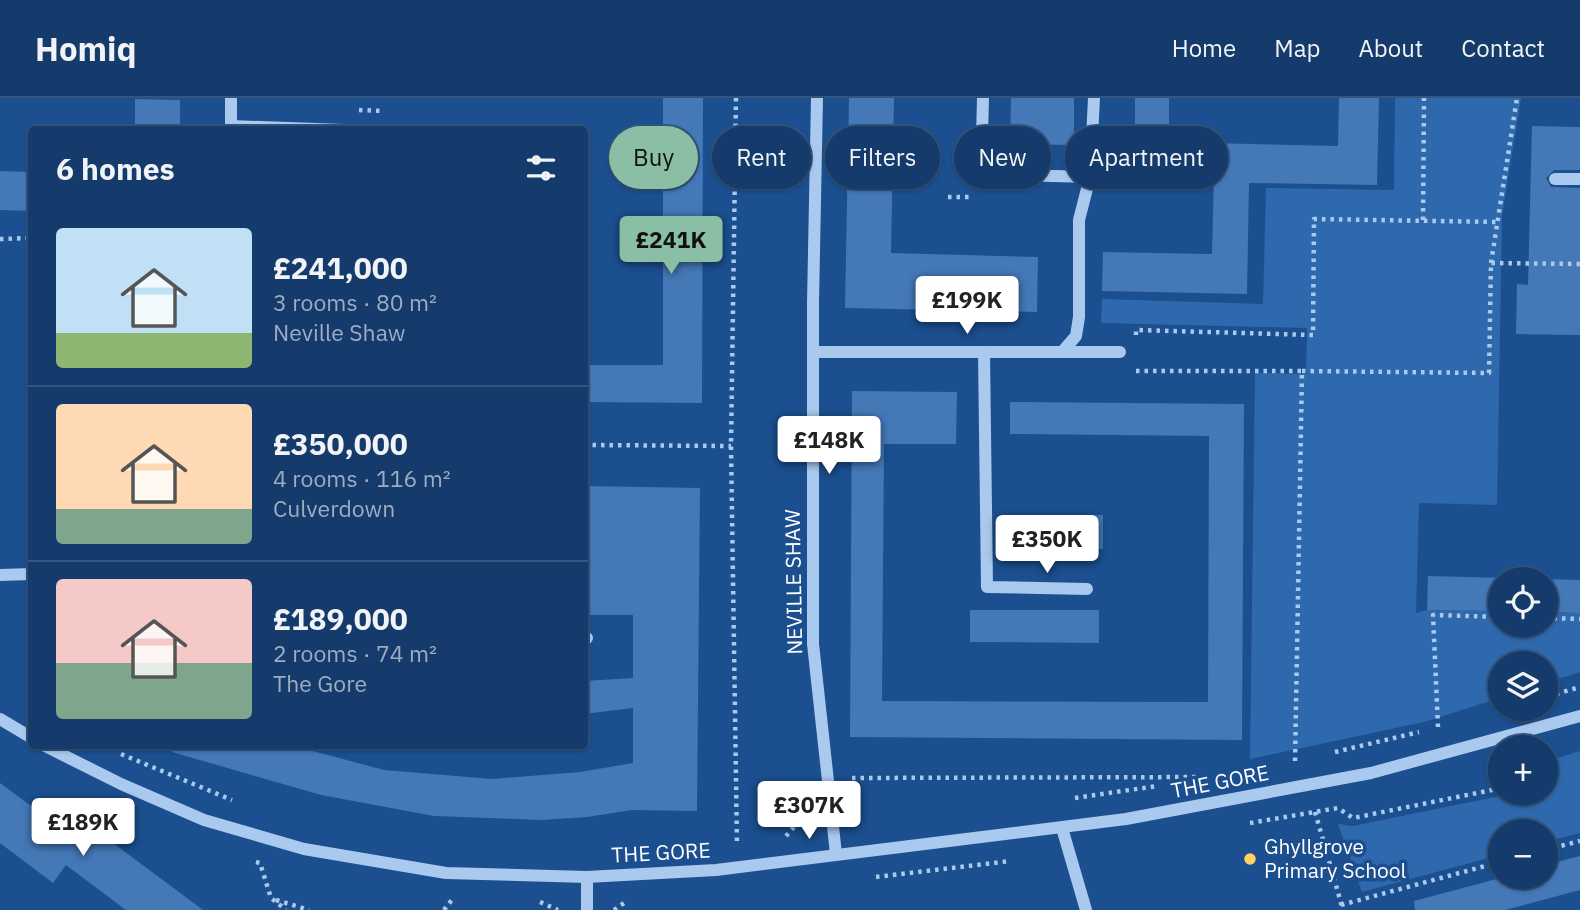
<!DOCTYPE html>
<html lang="en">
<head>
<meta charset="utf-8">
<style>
  body { margin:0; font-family:"IBM Plex Sans",sans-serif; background:#1d4271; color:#f1f3f6; height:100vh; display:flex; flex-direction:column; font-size:26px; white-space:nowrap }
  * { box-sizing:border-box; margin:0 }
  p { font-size:23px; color:#9dadc1 }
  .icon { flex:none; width:38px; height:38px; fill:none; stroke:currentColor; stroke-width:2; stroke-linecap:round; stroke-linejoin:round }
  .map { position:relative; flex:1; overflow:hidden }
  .panel { position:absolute; left:28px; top:28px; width:560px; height:623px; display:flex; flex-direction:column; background:#143b6b; border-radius:7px; box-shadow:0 2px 5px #0004,0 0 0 2px #33557e }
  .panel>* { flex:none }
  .guide { position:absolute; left:609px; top:28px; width:665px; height:63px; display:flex; gap:14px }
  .controls { position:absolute; left:1488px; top:469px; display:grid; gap:14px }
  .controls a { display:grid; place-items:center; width:70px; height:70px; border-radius:50%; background:#143b6b; box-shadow:0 2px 5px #0004,0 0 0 2px #33557e; font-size:35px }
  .price { position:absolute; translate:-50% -60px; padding:0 16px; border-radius:7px; background:#fff; color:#222; font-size:23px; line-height:46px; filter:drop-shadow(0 2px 4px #0008) }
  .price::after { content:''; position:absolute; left:50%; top:42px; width:21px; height:16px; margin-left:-10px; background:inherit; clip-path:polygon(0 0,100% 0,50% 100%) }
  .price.on { background:#8abfa5; color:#111 }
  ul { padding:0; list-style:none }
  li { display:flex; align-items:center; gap:21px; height:175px; padding:0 28px }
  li+li { border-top:2px solid #33557e }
  li span { display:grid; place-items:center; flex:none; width:196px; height:140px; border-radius:7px; color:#555 }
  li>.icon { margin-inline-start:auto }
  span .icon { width:84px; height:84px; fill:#fffc; stroke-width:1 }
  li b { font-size:30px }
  h2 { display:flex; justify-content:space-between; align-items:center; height:84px; padding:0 28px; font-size:30px }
  .chip { padding:0 24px; border-radius:32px; background:#143b6b; box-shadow:0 2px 5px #0004,0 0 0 2px #33557e; font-size:24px; line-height:63px }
  .chip.on { background:#8abfa5; color:#111 }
  header { display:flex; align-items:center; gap:42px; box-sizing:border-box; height:98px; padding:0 35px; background:#143b6b; border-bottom:2px solid #33557e }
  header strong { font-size:33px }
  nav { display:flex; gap:38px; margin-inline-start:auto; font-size:24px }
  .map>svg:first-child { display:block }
  .green { fill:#2e69ad }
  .building { fill:#4478b7 }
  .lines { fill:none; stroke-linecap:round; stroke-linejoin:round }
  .path { stroke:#a9c9ee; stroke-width:4.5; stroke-dasharray:3.5 5; stroke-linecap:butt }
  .minor { stroke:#a9c9ee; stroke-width:12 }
  .poi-dot { fill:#ffd166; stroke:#1b4f8f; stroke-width:2.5 }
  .labels { text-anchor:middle; stroke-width:7; stroke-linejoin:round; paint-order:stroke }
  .street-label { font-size:21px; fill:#fff; stroke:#1b4f8f }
  .poi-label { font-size:21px; fill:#fff; stroke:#1b4f8f; text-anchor:start }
</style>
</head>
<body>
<header>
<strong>Homiq</strong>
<nav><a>Home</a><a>Map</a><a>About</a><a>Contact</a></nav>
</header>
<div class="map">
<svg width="1580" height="812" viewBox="0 0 1580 812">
  <rect width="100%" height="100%" fill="#1b4f8f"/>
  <g class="green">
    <polygon points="1395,0 1521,0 1502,118 1497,407 1419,405 1416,515 1427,512 1500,513 1500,527 1545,527 1545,515 1580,515 1580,574 1545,585 1545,565 1500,565 1500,600 1424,624 1250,661 1255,275 1306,276 1307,230 1101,225 1102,201 1263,206 1266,90 1394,92"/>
    <polygon points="1580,653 1580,735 1545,744 1545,733 1500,733 1500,757 1362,794 1338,726 1353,728 1500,698 1502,695 1545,695 1545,664"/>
  </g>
  <g class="building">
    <polygon points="663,0 703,0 702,305 584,304 584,267 663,267"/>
    <polygon points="849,0 894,0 891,155 1038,159 1037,214 845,210"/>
    <polygon points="1011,0 1074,0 1074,47 1010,46"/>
    <polygon points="1135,0 1169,0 1169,44 1338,48 1339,0 1379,0 1377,87 1249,85 1247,196 1102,193 1103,154 1212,156 1214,75 1135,75"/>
    <polygon points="135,1 180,2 180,32 135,32"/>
    <polygon points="1532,28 1580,29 1580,72 1554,72 1546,80 1551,89 1580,90 1580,237 1516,236 1517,186 1528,187"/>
    <polygon points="0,73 32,74 32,113 0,112"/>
    <polygon points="852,293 957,294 956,346 884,346 882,603 1208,604 1209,338 1010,336 1010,304 1244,306 1242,642 850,639"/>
    <polygon points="584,388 700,390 697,713 632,712 587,719 542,722 434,718 321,697 172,654 173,648 294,648 384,672 492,681 580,674 633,665 633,610 584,616 584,583 633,580 633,517 584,517"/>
    <polygon points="1103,417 1103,451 1001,451 1000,418"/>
    <polygon points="1428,478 1580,482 1580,515 1545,514 1545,481 1500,481 1500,513 1427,512"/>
    <polygon points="970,512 1099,512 1099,545 970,544"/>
    <polygon points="0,685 69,736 81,721 203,812 126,812 66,767 53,785 0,745"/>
    <polygon points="1580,758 1580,792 1505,812 1415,812 1414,803 1504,779 1545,779 1545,767"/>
  </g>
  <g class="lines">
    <g class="path">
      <polyline points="736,0 731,348 737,747"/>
      <polyline points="359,12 384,13"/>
      <polyline points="948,99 972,99"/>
      <polyline points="1423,122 1424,0"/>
      <polyline points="0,141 32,140"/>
      <polyline points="1491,165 1517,0"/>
      <polyline points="1136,237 1136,232 1313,237 1314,121 1498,124"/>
      <polyline points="1136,273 1302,273 1295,664"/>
      <polyline points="1302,273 1489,275 1491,165 1580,166"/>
      <polyline points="584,347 731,348"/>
      <polyline points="1545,520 1580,521"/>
      <polyline points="1556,596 1580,589"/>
      <polyline points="1438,629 1433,517 1500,519"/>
      <polyline points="1335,654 1419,634"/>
      <polyline points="121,656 232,702"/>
      <polyline points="852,680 1207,679"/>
      <polyline points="1075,700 1157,688"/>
      <polyline points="1315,714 1343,812"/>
      <polyline points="1250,725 1338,710 1353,720 1492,692 1500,681"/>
      <polyline points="786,738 802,720"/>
      <polyline points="1545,752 1580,743"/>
      <polyline points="256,764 260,765 271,800 286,812"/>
      <polyline points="876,779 1010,763"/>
      <polyline points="276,802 309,812"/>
      <polyline points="540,804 558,812"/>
      <polyline points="1341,807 1500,764"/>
      <polyline points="444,812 454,799"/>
      <polyline points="614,812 627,803"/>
    </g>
    <g class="minor">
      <polyline points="817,0 813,205 813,546 836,756"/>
      <polyline points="983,0 981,76 1090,79"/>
      <polyline points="231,28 344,32"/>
      <polyline points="231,32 231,0"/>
      <polyline points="1555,81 1580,81"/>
      <polyline points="814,254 1120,254"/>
      <polyline points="1062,254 1076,238 1079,219 1079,122 1090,79 1094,0"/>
      <polyline points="984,255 987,489 1087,491"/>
      <polyline points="0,477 32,476"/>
      <polyline points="584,540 587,540"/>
      <polyline points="0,621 32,640"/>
      <polyline points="45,648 121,686 204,722 304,751 446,775 587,779 716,772 1126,721 1371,675 1580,618"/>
      <polyline points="1062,730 1086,812"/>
      <polyline points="587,812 587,779"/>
    </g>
  </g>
  <circle class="poi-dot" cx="1250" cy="761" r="7"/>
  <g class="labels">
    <g class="street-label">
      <text transform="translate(794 484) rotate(-91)" y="7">NEVILLE SHAW</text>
      <text transform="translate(1220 684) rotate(-11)" y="7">THE GORE</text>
      <text transform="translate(661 755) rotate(-3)" y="7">THE GORE</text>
    </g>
    <g class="poi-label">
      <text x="1264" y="756">Ghyllgrove<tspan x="1264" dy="24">Primary School</tspan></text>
    </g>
  </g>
</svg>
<div class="controls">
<a><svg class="icon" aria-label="locate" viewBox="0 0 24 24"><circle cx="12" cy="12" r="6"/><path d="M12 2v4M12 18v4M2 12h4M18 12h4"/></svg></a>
<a><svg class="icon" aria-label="layers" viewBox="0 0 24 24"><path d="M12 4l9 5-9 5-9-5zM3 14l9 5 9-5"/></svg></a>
<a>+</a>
<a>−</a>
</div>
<b class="price on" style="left:671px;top:178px">£241K</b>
<b class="price" style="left:967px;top:238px">£199K</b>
<b class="price" style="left:829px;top:378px">£148K</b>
<b class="price" style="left:1047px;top:477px">£350K</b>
<b class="price" style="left:809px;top:743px">£307K</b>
<b class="price" style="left:83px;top:760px">£189K</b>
<div class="guide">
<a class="chip on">Buy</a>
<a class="chip">Rent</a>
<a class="chip">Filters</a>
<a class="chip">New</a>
<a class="chip">Apartment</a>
</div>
<section class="panel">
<h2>6 homes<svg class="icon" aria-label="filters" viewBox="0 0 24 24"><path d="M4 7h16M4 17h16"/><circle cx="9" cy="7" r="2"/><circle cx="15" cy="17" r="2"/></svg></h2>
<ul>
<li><span style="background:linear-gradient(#bfe0f5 75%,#8fb573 0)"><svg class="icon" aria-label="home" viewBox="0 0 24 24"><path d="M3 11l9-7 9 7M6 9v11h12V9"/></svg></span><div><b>£241,000</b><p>3 rooms · 80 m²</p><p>Neville Shaw</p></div></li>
<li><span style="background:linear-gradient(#ffd9b3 75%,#7fa58c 0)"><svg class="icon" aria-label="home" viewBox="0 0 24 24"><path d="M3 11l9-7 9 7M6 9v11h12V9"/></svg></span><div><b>£350,000</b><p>4 rooms · 116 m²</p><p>Culverdown</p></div></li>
<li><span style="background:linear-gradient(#f6c9c9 60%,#7fa58c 0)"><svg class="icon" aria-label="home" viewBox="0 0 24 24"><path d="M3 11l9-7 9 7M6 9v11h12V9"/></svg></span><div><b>£189,000</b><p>2 rooms · 74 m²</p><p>The Gore</p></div></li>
</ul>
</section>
</div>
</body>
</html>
